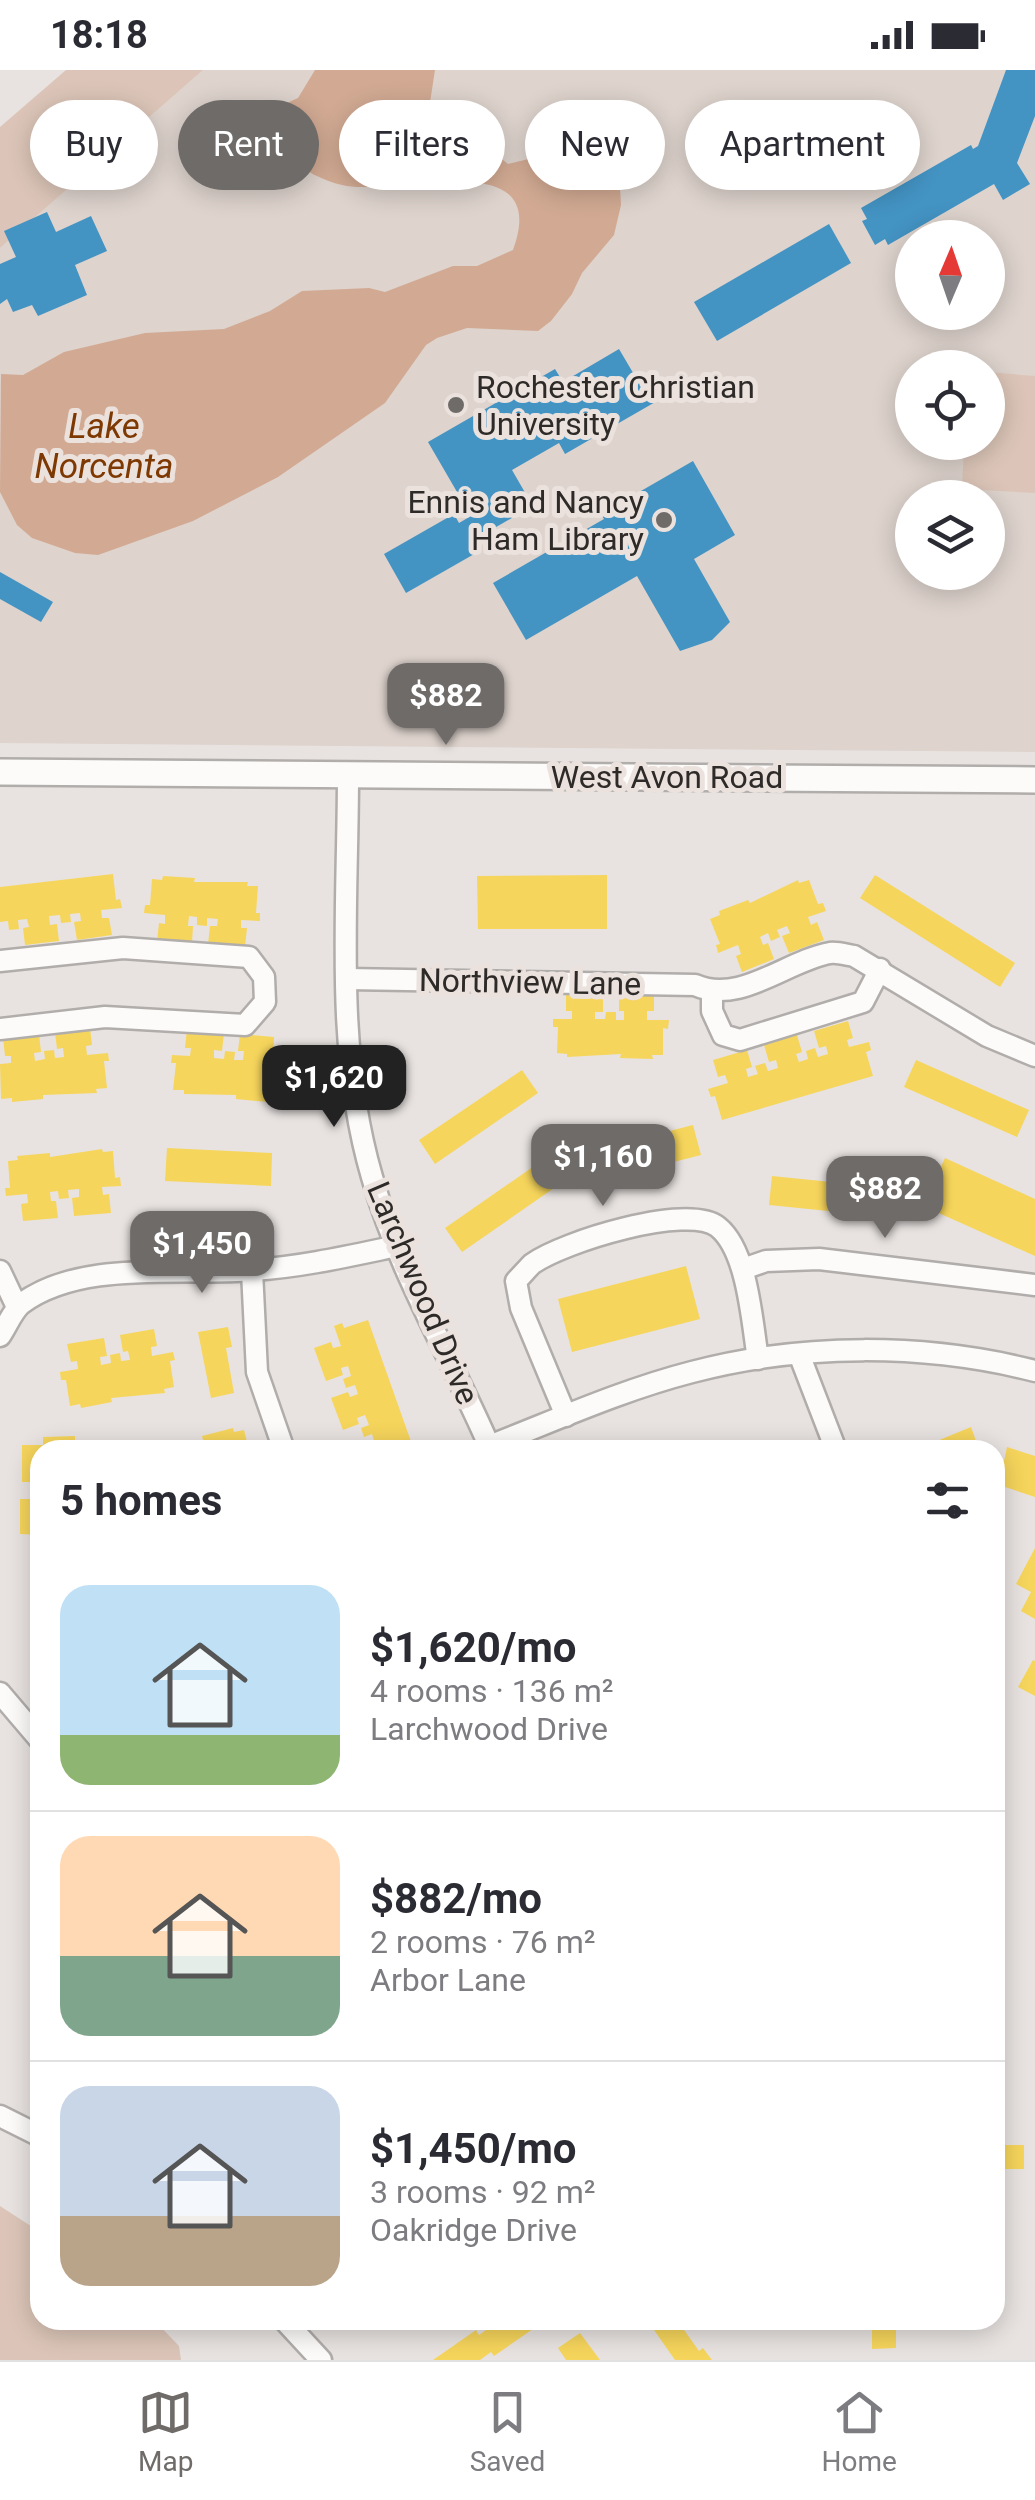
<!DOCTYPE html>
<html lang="en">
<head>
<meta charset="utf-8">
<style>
  body { margin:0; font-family:Roboto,sans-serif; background:#f7f7f7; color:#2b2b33; height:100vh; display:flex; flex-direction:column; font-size:38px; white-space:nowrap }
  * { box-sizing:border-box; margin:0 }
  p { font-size:32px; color:#7c7c81 }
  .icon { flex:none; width:55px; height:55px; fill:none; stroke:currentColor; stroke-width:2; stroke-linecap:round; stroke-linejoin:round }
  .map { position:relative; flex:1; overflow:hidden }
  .panel { position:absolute; left:30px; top:1370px; width:975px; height:890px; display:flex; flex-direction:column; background:#fff; border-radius:30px; box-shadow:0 5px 25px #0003 }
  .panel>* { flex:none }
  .banner { position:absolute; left:30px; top:30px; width:975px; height:90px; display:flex; gap:20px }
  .needle { width:65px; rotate:2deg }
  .controls { position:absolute; left:895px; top:150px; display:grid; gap:20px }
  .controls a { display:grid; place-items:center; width:110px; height:110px; border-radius:50%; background:#fff; box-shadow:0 5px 25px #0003; font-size:50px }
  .price { position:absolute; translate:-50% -85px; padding:0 22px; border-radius:20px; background:#6e6b69; color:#fff; font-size:32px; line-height:65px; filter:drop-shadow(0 2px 5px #0008) }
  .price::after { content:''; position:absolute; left:50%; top:60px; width:30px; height:22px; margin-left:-15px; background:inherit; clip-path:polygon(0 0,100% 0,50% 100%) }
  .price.active { background:#222; color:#fff }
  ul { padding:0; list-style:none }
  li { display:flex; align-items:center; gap:30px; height:250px; padding:0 30px }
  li+li { border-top:2px solid #e1e1e2 }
  li span { display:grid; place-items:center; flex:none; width:280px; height:200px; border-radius:30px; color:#555 }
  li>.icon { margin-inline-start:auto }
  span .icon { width:120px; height:120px; fill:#fffc; stroke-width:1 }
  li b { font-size:42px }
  h2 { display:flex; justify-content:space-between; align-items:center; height:120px; padding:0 30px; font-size:42px }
  .tag { padding:0 35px; border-radius:45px; background:#fff; box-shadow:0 5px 25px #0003; font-size:35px; line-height:90px }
  .tag.active { background:#6e6b69; color:#fff }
  .status { display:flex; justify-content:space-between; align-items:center; height:70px; padding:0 50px; background:#fff; direction:ltr }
  .status svg { height:28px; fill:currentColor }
  .menu { display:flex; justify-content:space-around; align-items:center; height:140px; border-top:2px solid #e1e1e2; background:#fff; font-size:28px; color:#7c7c81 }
  .menu a { display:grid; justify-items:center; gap:5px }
  .menu .active { color:#6e6b69 }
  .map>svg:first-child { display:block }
  .built { fill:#ded3cd; fill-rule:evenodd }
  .green { fill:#dcc5b8 }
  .water { fill:#d2aa93 }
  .homes { fill:#f6d55c }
  .schools { fill:#4393c3 }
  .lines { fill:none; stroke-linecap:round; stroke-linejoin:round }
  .minor-casing { stroke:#b0adab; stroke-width:25 }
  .major-casing { stroke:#b0adab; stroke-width:30 }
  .minor { stroke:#fcfbfa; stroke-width:20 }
  .major { stroke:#fcfbfa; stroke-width:25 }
  .poi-dot { fill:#6e6b69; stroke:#ebe2de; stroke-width:4 }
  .labels { text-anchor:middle; stroke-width:10; stroke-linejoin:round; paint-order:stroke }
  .poi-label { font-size:32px; fill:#2d2a28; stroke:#ebe2de; text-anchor:start }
  .street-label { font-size:32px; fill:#2d2a28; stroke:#ebe2de }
  .water-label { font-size:35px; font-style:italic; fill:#7e3802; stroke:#ebe2de }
</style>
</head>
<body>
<div class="status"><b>18:18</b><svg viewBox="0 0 49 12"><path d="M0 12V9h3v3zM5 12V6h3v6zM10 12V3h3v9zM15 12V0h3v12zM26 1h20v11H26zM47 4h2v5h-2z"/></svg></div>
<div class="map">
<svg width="1035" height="2290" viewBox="0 0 1035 2290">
  <rect width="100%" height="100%" fill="#e8e3e1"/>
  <path class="built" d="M203,0H1035V682L0,673V178ZM912,168H988V242H912ZM912,298H988V372H912ZM912,428H988V502H912Z"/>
  <g class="green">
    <polygon points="66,0 203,0 0,178 0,57"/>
    <polygon points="988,302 1035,306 1035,423 962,419 964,373 988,372"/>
    <polygon points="0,2136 40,2162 40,2250 154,2250 179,2276 181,2290 0,2290"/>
  </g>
  <path class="water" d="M315,0H435L429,39L434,49L451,63L488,78L508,94L549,84L604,97L620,117L621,135L614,165L582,203L572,224L551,251L538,261L467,258L437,268L426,275L385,333L278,407L193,451L98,485L75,483L32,468L17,455L0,422L1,304L23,305L64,282L145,263L224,259L270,241L302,221L369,218L385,222L453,196H477L513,180C553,71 392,128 342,115C324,111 302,100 289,87C274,72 269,60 274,39L298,28Z"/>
  <g class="homes">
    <polygon points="113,804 116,830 120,829 122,838 101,840 102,848 109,848 112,865 77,870 74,852 81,851 80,843 70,844 71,852 61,853 60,845 49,846 50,855 57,854 59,871 25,875 23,858 29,857 27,849 18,850 19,859 9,860 8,851 0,852 0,817"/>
    <polygon points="607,805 607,859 478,859 477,806"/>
    <polygon points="875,805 1015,893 1000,917 860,828"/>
    <polygon points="163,806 195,808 194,812 248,812 247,816 258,816 256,843 260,843 260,851 241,850 241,858 247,858 245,877 208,874 210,856 217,856 218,849 207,848 207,856 197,855 197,847 189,846 188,856 193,856 192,873 157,871 159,853 165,854 165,845 144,843 145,835 150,835 152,809 162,810"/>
    <polygon points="798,810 799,813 809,810 818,834 823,833 826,841 808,847 811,855 817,852 824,870 789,883 782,866 790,863 787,856 777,860 780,867 771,871 768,863 760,867 763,875 768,873 774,889 742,902 736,886 741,884 738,875 718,883 716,875 720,874 710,849 720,845 719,841 748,830 750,833"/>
    <polygon points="566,923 603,923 603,942 595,942 595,949 605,949 606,942 616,942 616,950 624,950 624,941 619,941 619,923 654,924 654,941 647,941 647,950 669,950 668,959 663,958 663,985 652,985 653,989 620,988 621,984 567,987 567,984 557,983 558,957 553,957 553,949 572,949 572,941 566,941"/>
    <polygon points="848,951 853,968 847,970 849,977 869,972 871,980 866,982 873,1006 722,1050 715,1026 711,1027 708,1019 728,1013 725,1005 718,1007 713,990 747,980 752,997 746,999 748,1007 758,1004 755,996 765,993 768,1001 778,998 776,990 769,992 764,975 797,965 802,982 796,984 799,992 808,989 806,981 815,978 818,987 828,984 826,976 819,978 814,961"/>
    <polygon points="90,958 92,975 86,976 87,985 108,983 109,991 104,991 107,1018 96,1019 97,1023 43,1025 43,1029 12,1032 12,1028 1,1029 0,994 11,993 11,986 5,986 3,968 39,964 41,982 34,983 35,991 45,989 44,981 54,980 55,988 64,987 63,978 57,979 55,962"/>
    <polygon points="187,959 224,963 222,981 214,980 214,988 224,989 225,981 235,982 234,990 243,990 244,981 238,981 240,964 274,967 273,984 267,984 266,992 287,994 286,1002 281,1002 279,1029 269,1028 268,1032 236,1029 236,1025 184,1024 184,1020 173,1020 176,993 171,993 172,985 190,986 191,978 185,978"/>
    <polygon points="916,990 1029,1040 1017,1067 904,1017"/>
    <polygon points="522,1000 538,1023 435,1094 419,1070"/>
    <polygon points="693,1055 701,1085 580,1116 572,1086"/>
    <polygon points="167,1078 272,1083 271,1116 165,1111"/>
    <polygon points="102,1079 103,1082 113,1081 115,1108 120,1107 121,1116 102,1117 103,1125 109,1124 111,1143 74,1146 72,1128 79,1127 79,1119 68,1120 69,1128 59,1129 58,1121 50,1122 51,1131 56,1131 58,1148 23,1151 21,1134 28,1133 27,1124 6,1126 5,1118 10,1118 8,1091 18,1090 17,1086 50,1083 50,1087"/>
    <polygon points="550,1085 567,1109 462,1182 445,1158"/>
    <polygon points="945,1088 1035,1129 1035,1186 923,1136 928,1126 919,1122 930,1097 939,1101"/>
    <polygon points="772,1106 900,1119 897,1148 769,1135"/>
    <polygon points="686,1196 700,1249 572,1282 558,1229"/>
    <polygon points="368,1250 414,1380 350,1380 349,1376 366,1370 368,1377 375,1374 372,1364 364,1367 361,1358 369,1355 365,1345 357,1348 359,1354 343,1360 331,1328 348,1322 350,1327 358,1324 355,1315 346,1318 343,1309 351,1306 348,1296 341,1298 343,1305 326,1311 314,1278 331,1272 333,1278 341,1276 334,1256 342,1253 344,1258"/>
    <polygon points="228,1257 232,1277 226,1278 234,1323 211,1328 198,1262"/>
    <polygon points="154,1259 157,1276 151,1277 152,1286 173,1282 175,1290 170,1291 174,1317 164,1319 165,1323 111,1328 112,1332 81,1338 80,1334 70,1336 66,1310 61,1310 60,1302 78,1299 77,1291 71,1292 67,1274 104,1268 107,1286 100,1287 101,1295 111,1293 110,1285 120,1283 121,1291 130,1290 128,1281 123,1282 120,1265"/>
    <polygon points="971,1357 979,1379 976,1380 915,1380"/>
    <polygon points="233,1358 234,1362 244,1360 249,1380 155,1380 181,1372 183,1376 203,1370 202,1366"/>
    <polygon points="75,1366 75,1380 40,1380 40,1412 22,1412 22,1375 43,1375 43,1367"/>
    <polygon points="1007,1377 1035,1386 1035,1427 999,1415"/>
    <polygon points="20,1429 40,1429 40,1465 20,1464"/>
    <polygon points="1035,1478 1035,1549 1021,1541 1031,1522 1016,1514"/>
    <polygon points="1033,1590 1035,1591 1035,1626 1018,1617"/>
    <rect x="995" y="2075" width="29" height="24"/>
    <polygon points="500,2250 546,2250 494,2286 491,2282 480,2290 433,2290 476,2260 479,2265"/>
    <polygon points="647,2250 677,2250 699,2281 703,2278 712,2290 675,2290"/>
    <polygon points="872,2250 896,2250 896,2278 872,2279"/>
    <polygon points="580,2263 600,2290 566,2290 558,2278"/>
  </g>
  <g class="schools">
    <polygon points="1006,0 1035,0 1035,46 1017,93 1030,114 1003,130 994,114 888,175 885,169 875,175 862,151 867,149 861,138 971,75 973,79 978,76"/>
    <polygon points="47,142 56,162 91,146 107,181 75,195 87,225 38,246 32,235 13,242 7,229 0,234 0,194 16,187 4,161"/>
    <polygon points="829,154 851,193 717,271 694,232"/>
    <polygon points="619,279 642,318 648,314 657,331 565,384 559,373 512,400 527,426 511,435 517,445 470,472 476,483 406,523 384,484 454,444 459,453 471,446 428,372 555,299 563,312"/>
    <polygon points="693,391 735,465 694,489 730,552 712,570 680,581 637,506 526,570 493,513 604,449 601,444"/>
    <polygon points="0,502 53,532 41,552 0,529"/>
  </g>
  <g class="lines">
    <g class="minor-casing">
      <g id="minor">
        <path d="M348,705C348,838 334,978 372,1107C399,1203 452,1289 491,1380"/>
        <polyline points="0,891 123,878 249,887 264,907 265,932 245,955 105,947 0,959"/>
        <path d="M347,909L695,915C740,935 786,891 830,883C838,882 847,885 854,886L987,966L1035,986"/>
        <polyline points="712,923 712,941 723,965 740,970 863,932 880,899"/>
        <polyline points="743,1199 766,1191 819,1189 1035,1215"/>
        <polyline points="0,1201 17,1237"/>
        <polyline points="252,1201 257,1302 284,1380"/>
        <path d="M0,1266C7,1256 12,1242 21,1234C81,1189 181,1206 253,1200C301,1197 349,1186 397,1176"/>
        <polyline points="799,1284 836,1380"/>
        <path d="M566,1346L521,1238L516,1211C521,1206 527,1199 532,1194C562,1172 688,1133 718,1157C748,1181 752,1253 758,1289"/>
        <path d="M489,1376C556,1350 622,1320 692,1302C802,1273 925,1273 1035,1301"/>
        <polyline points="0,1623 40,1670"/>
        <polyline points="0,2046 40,2066"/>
        <polyline points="284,2250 321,2290"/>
      </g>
    </g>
    <g class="major-casing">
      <polyline id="major" points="0,702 1035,710"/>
    </g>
    <use href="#minor" class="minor"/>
    <use href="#major" class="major"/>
  </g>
  <g class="poi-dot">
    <circle cx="456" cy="335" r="10"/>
    <circle cx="664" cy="450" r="10"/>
  </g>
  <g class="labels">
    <g class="poi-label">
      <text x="476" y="328">Rochester Christian<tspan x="476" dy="37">University</tspan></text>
      <text x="644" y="443" text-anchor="end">Ennis and Nancy<tspan x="644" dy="37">Ham Library</tspan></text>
    </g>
    <g class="street-label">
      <text x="667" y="718">West Avon Road</text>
      <text transform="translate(530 912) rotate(1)" y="11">Northview Lane</text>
      <text transform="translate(423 1223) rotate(67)" y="11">Larchwood Drive</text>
    </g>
    <g class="water-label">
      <text x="104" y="368">Lake<tspan x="104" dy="40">Norcenta</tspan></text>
    </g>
  </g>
</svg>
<div class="controls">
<a><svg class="needle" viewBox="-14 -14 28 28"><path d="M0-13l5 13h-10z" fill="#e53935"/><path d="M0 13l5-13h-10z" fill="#7c7c81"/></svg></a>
<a><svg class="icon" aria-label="locate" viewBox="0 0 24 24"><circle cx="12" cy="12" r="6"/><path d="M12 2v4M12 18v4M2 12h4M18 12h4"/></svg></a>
<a><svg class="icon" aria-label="layers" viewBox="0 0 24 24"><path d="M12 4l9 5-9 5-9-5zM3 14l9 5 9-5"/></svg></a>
</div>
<b class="price" style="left:446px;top:678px">$882</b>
<b class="price active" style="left:334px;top:1060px">$1,620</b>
<b class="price" style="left:603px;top:1139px">$1,160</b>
<b class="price" style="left:885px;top:1171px">$882</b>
<b class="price" style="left:202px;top:1226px">$1,450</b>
<div class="banner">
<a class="tag">Buy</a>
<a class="tag active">Rent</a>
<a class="tag">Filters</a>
<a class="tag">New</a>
<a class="tag">Apartment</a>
</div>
<section class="panel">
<h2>5 homes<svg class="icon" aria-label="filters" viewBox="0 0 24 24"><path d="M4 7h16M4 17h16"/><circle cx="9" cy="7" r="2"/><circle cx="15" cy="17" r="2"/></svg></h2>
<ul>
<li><span style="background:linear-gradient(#bfe0f5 75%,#8fb573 0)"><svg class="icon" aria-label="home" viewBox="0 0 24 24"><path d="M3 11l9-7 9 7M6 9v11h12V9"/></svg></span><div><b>$1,620/mo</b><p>4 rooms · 136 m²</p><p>Larchwood Drive</p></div></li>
<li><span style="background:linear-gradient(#ffd9b3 60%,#7fa58c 0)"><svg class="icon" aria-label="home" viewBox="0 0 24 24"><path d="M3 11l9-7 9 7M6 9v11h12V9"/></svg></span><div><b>$882/mo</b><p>2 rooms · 76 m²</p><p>Arbor Lane</p></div></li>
<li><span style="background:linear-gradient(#c9d6e8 65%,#b9a48a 0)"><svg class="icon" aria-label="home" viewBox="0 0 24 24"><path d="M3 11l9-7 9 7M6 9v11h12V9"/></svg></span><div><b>$1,450/mo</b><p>3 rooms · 92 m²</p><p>Oakridge Drive</p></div></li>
</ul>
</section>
</div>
<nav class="menu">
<a class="active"><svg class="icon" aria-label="map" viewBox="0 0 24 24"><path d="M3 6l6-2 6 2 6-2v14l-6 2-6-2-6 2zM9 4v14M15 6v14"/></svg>Map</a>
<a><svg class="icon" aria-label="saved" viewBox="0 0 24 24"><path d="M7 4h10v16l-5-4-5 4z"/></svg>Saved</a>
<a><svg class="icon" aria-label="home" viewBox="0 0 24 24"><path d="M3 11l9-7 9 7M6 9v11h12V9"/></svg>Home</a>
</nav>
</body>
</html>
